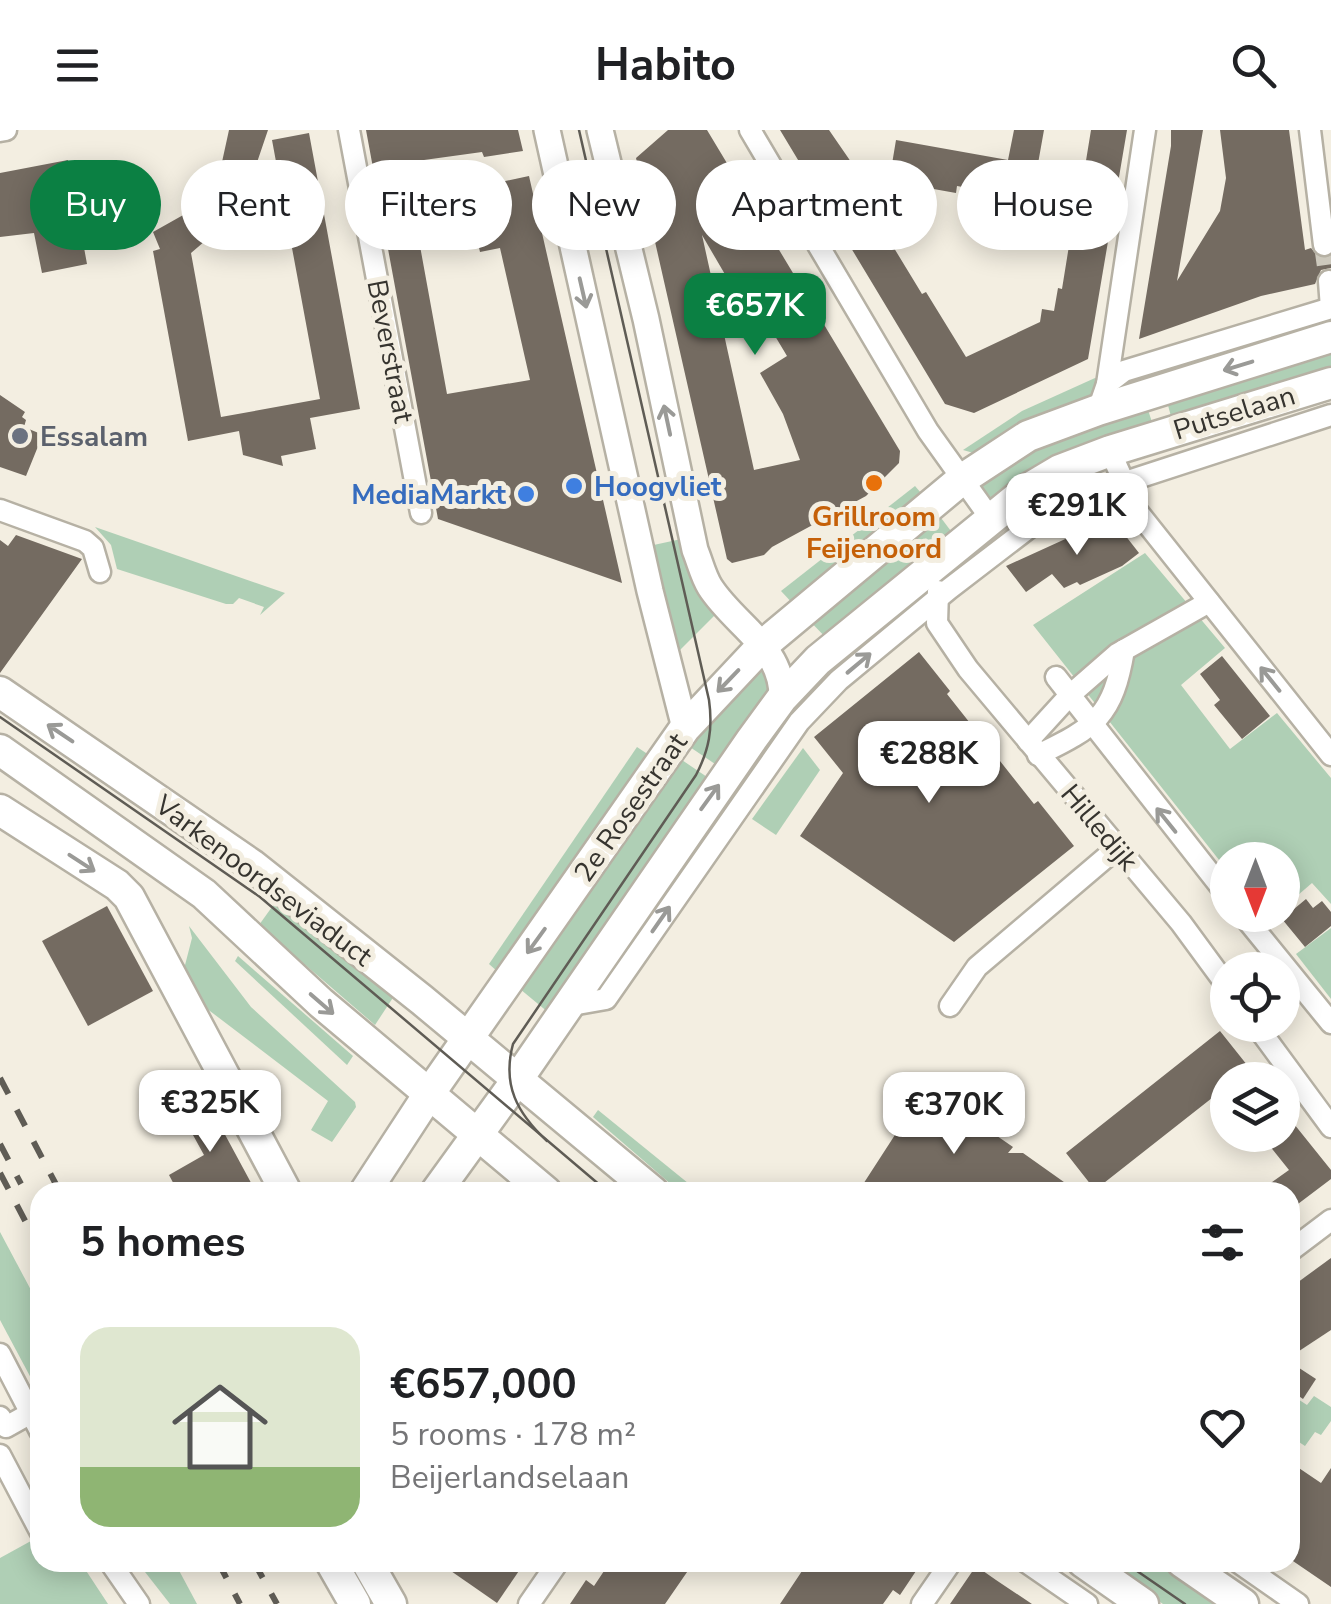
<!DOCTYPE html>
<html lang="en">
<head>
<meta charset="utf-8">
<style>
  body { margin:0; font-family:"Nunito Sans",sans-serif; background:#f2f2f2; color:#202124; height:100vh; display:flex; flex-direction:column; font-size:38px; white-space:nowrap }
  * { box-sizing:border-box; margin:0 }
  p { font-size:32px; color:#757577 }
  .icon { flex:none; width:55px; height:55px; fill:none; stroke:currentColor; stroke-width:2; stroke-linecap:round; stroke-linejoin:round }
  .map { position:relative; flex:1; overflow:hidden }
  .details { position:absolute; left:30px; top:1052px; width:1270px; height:390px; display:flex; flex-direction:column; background:#fff; border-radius:30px; box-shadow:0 5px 25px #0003 }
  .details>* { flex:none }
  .guide { position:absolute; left:30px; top:30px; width:1272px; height:90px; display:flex; gap:20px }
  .needle { width:65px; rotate:180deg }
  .fabs { position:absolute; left:1210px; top:712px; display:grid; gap:20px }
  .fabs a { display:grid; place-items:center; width:90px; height:90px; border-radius:50%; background:#fff; box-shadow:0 5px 25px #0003; font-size:50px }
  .price { position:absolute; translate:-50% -85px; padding:0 22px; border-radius:20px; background:#fff; color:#222; font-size:32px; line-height:65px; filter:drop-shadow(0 2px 5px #0008) }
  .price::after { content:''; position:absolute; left:50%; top:60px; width:30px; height:22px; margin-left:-15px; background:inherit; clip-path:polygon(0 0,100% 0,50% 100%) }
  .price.current { background:#0b8043; color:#fff }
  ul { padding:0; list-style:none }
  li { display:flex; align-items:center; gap:30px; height:250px; padding:0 50px }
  li span { display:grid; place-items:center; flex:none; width:280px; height:200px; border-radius:30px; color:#555 }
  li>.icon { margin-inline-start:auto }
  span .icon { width:120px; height:120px; fill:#fffc; stroke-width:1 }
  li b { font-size:42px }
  h2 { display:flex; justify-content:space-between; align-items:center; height:120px; padding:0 50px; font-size:42px }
  .chip { padding:0 35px; border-radius:45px; background:#fff; box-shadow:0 5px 25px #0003; font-size:35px; line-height:90px }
  .chip.current { background:#0b8043; color:#fff }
  header { display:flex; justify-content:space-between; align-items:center; height:130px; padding:0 50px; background:#fff; font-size:45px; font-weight:700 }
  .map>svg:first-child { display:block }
  .green { fill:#afcfb5 }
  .building { fill:#746b61; fill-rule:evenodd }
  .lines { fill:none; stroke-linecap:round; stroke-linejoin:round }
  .minor-tunnel { stroke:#cdc9bd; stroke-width:20; stroke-dasharray:20 10; stroke-linecap:butt }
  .minor-casing { stroke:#b6b1a4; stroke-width:25 }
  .tertiary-casing { stroke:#b6b1a4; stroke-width:30 }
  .secondary-casing { stroke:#b6b1a4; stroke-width:35 }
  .minor { stroke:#fff; stroke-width:20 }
  .tertiary { stroke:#fff; stroke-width:25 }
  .secondary { stroke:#fff; stroke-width:30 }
  .tram { stroke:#5f5c55; stroke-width:2.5 }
  .rail { stroke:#5f5c55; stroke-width:6; stroke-dasharray:18 18; stroke-linecap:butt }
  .oneway { stroke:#9a9a97 }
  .worship-dot { fill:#6b7280; stroke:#f3eee1; stroke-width:4 }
  .food-dot { fill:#e8710a; stroke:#f3eee1; stroke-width:4 }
  .shop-dot { fill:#3f7fe0; stroke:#f3eee1; stroke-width:4 }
  .labels { text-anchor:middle; stroke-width:10; stroke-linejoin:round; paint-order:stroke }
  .street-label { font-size:28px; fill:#36342f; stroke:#f3eee1 }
  .worship-label { font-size:28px; font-weight:bold; fill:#5b616d; stroke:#f3eee1; text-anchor:start }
  .shop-label { font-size:28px; font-weight:bold; fill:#366cbe; stroke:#f3eee1; text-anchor:start }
  .food-label { font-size:28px; font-weight:bold; fill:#c56008; stroke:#f3eee1 }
</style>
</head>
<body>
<header><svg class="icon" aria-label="menu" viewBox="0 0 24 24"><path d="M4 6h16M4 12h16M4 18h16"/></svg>Habito<svg class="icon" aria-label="search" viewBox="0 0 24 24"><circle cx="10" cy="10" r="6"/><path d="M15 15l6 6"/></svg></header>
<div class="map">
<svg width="1331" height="1474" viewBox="0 0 1331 1474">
  <rect width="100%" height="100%" fill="#f3eee1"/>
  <g class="green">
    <polygon points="1331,220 1331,246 1173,294 1165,264"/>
    <polygon points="1095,248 1099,250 1089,274 984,326 963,320 1022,281"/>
    <polygon points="1145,271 1155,301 1004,368 992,369 980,355 985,340"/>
    <polygon points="915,356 927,370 795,476 781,461"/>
    <polygon points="935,380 957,409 830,512 805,486"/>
    <polygon points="95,397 285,463 260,485 264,477 239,468 233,474 226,474 117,439 111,415"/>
    <polygon points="686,408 719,481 674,526 649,416"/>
    <polygon points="1145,423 1225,518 1181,555 1230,619 1277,583 1331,648 1331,774 1312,753 1283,778 1282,730 1228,730 1227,740 1033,495"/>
    <polygon points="761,524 770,547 768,563 718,636 684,613"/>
    <polygon points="637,617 649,625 498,842 489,834"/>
    <polygon points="803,618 820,640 776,705 752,689"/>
    <polygon points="676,626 710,649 549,883 520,859"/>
    <polygon points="277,770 396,863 375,895 259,795"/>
    <polygon points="189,796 251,877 355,972 356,977 332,1012 311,1000 328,971 206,878 184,839 192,808"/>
    <polygon points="1331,798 1331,869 1296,824"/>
    <polygon points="238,826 353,926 347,935 235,831"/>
    <polygon points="598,980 699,1062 680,1062 593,987"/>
    <polygon points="0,1102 40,1177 40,1265 0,1190"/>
    <polygon points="1290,1264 1307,1275 1314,1266 1331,1277 1331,1291 1321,1305 1315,1302 1305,1316 1290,1306"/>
    <polygon points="40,1406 40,1432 81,1433 108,1474 0,1474 0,1428"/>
    <polygon points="138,1433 175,1433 197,1474 170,1474"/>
    <polygon points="1103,1433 1162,1433 1221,1474 1163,1474"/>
  </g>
  <g class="building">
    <polygon points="229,0 268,0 249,56 236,79 219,99 191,123 221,287 320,269 272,10 309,3 360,279 310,288 316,319 281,326 283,336 243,325 239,301 188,311 153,121 160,119 153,102 185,84 209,57 222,32"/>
    <path d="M366,0H518L523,21L484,27L482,22L424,30V36L405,38L411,71L529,46L622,453L438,389ZM473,92L480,122L500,118L530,250L447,264L418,105Z"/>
    <path d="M668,0H707L900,321L899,333L866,366L772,417L764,425L732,433L727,429L636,28ZM702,105L747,182L757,176L787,226L760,243L783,284L800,330L754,340Z"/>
    <polygon points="780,0 829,0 860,45 892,34 896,10 1008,30 1014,0 1044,0 1034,56 1045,58 1040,79 990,69 991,62 957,56 956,63 883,50 898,75 895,77 898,83 883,91 897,116 894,118 922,164 926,162 966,227 1040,192 1042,179 1054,181 1058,158 1062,159 1073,91 1076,92 1091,0 1127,0 1088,229 974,283 945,274"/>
    <polygon points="1171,0 1203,0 1177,151 1220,81 1226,48 1220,0 1289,0 1305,120 1311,118 1320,128 1331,127 1331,138 1321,140 1315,154 1261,166 1139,209 1171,16"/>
    <polygon points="68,30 87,134 42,143 34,103 0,107 0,43"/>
    <polygon points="0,265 25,282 22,287 26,290 24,297 41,304 41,309 26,346 0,337"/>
    <polygon points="1107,390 1114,391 1139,423 1122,436 1080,455 1077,452 1064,458 1052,444 1026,462 1006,436"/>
    <polygon points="16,405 82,429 0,543 0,410 8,416"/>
    <polygon points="919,522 950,561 947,564 1034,674 1038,671 1074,716 954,812 800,706 843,643 814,607"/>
    <polygon points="1222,526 1270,586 1242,609 1214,575 1220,570 1200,544"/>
    <polygon points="1306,769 1313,778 1322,771 1331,782 1331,796 1305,817 1282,789"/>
    <polygon points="107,776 153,861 88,896 42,811"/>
    <polygon points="1220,901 1259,950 1228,950 1228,988 1212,968 1095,1060 1066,1023"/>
    <polygon points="926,957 1013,1017 1008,1023 1023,1023 1078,1062 858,1062"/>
    <polygon points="202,962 256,1062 178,1062 169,1045 204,1025 177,976"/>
    <polygon points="1282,979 1331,1040 1331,1049 1290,1080 1290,1062 1258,1062 1289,1040 1261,1005 1282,1005"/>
    <polygon points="1331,1128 1331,1200 1290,1227 1290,1158"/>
    <polygon points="1290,1232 1316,1249 1303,1269 1290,1260"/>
    <polygon points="1290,1332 1321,1353 1331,1338 1331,1457 1290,1429"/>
    <polygon points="438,1432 525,1432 497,1473"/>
    <polygon points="610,1432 694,1432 665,1474 570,1474 586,1450 594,1456"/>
    <polygon points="808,1432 922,1432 900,1465 893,1460 883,1474 780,1474"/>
    <polygon points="976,1436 996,1450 1032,1474 950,1474"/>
  </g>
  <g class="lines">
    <polyline class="minor-tunnel" points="1324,115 1329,151"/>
    <g class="minor-casing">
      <g id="minor">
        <polyline points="349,0 421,383"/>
        <polyline points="750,0 928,301 991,389"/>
        <polyline points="1310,0 1324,115"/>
        <polyline points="0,1 6,0"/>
        <polyline points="1329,151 1331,178"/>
        <polyline points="1107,254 1145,0"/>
        <polyline points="1098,280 1107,254 1124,241 1331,178"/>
        <polyline points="1110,321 1137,381 1331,625"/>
        <polyline points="1057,367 1070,370 1331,285"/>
        <polyline points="0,380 85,411 93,418 100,442"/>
        <polyline points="938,461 937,493 968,539 1181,793 1228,857"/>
        <polyline points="1056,547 1228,766"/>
        <polyline points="1028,611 1070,565 1117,524 1209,472"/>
        <path d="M1038,625C1096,597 1113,586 1124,520"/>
        <polyline points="1243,785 1331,893"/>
        <polyline points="566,876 606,869 799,592 839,550 949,459 1056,377 1070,370"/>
        <polyline points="950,876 977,837 1117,718"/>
        <polyline points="1256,895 1331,997"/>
        <polyline points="1290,1121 1331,1090"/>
        <polyline points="0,1224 40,1301"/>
        <polyline points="0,1287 6,1297 31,1283"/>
        <polyline points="0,1325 40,1401"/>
        <polyline points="110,1432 139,1474"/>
        <polyline points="1026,1432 1087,1474"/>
        <polyline points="1238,1432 1298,1474"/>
        <polyline points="529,1474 558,1432"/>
        <polyline points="922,1474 951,1432"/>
      </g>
    </g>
    <g class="tertiary-casing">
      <g id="tertiary">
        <polyline points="547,0 650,461 685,598"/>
        <path d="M600,0L646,189L695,420C700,432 703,446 710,457C735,496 783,517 782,568"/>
      </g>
    </g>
    <g class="secondary-casing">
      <g id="secondary">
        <polyline points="0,562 252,735 422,870 653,1062"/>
        <polyline points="0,620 204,764 321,873 546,1062"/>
        <polyline points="0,680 117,755 129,767 286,1062"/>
        <polyline points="365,1062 429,964 685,598 763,515 961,350 1028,306 1098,280 1331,207"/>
        <polyline points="436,1062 517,950 752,609 782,568 818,530 1028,359 1060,340 1110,321 1331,253"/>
        <polyline points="331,1432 355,1474"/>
        <polyline points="367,1432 391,1474"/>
        <polyline points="1083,1432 1143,1474"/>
        <polyline points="1182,1432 1243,1474"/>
      </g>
    </g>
    <use href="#minor" class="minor"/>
    <use href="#tertiary" class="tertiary"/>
    <use href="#secondary" class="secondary"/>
    <g class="tram">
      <polyline points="0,587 260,767 608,1062"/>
      <path d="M547,1011C517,983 502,955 513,914L696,645C709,620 713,599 709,570L579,0"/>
      <polyline points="1124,1432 1185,1474"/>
    </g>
    <g class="rail">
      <polyline points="0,948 60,1062"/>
      <polyline points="0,1014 21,1054"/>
      <polyline points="0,1043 40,1119"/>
      <polyline points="218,1432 240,1474"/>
      <polyline points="254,1432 277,1474"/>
    </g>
  </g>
  <defs><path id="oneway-shaft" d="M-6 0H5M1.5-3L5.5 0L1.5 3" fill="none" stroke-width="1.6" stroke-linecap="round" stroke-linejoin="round" transform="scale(2.5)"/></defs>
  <g class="oneway">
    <use href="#oneway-shaft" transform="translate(583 163) rotate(77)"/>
    <use href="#oneway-shaft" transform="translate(1238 236) rotate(163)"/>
    <use href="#oneway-shaft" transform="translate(667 290) rotate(-102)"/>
    <use href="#oneway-shaft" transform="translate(859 533) rotate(-40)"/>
    <use href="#oneway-shaft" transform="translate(1270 549) rotate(-129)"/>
    <use href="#oneway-shaft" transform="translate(728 551) rotate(134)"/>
    <use href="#oneway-shaft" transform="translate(60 603) rotate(-146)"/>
    <use href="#oneway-shaft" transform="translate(710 667) rotate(-54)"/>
    <use href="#oneway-shaft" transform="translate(1166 690) rotate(-129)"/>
    <use href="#oneway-shaft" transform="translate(82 733) rotate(33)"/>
    <use href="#oneway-shaft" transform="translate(661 789) rotate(-55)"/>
    <use href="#oneway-shaft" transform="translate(536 811) rotate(126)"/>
    <use href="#oneway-shaft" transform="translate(322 874) rotate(41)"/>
  </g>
  <circle class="worship-dot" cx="20" cy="306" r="10"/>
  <circle class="food-dot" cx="874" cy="353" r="10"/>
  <g class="shop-dot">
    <circle cx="574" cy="356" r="10"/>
    <circle cx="526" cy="364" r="10"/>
  </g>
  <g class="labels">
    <g class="street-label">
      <text transform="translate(391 221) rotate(79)" y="10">Beverstraat</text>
      <text transform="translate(1234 282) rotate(-17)" y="10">Putselaan</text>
      <text transform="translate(630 677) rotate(-55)" y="10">2e Rosestraat</text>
      <text transform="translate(1100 697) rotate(50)" y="10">Hilledijk</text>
      <text transform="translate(264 750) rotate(37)" y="10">Varkenoordseviaduct</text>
    </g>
    <g class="worship-label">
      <text x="40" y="316">Essalam</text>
    </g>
    <g class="shop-label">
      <text x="594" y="366">Hoogvliet</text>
      <text x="506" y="374" text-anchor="end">MediaMarkt</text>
    </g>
    <g class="food-label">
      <text x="874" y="396">Grillroom<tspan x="874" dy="32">Feijenoord</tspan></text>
    </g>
  </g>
</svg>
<div class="fabs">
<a><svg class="needle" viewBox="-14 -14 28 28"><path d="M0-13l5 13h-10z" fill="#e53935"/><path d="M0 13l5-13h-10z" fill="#757577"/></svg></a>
<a><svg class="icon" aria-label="locate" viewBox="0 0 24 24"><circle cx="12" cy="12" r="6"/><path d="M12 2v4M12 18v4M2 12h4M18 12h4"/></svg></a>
<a><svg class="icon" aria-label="layers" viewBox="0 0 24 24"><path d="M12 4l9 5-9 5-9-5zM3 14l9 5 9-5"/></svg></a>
</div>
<b class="price current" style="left:755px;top:228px">€657K</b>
<b class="price" style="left:1077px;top:428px">€291K</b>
<b class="price" style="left:929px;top:676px">€288K</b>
<b class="price" style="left:210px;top:1025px">€325K</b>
<b class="price" style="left:954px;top:1027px">€370K</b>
<div class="guide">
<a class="chip current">Buy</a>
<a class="chip">Rent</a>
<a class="chip">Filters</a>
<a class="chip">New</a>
<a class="chip">Apartment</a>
<a class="chip">House</a>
</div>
<section class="details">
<h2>5 homes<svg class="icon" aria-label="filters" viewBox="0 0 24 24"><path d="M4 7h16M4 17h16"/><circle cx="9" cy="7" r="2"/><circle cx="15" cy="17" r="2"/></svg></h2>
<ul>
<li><span style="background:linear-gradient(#dfe7d0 70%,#8fb573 0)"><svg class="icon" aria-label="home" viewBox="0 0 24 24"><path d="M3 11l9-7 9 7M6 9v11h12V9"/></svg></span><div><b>€657,000</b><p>5 rooms · 178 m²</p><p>Beijerlandselaan</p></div><svg class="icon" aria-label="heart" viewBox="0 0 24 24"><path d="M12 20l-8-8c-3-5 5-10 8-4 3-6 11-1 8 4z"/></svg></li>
</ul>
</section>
</div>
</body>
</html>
